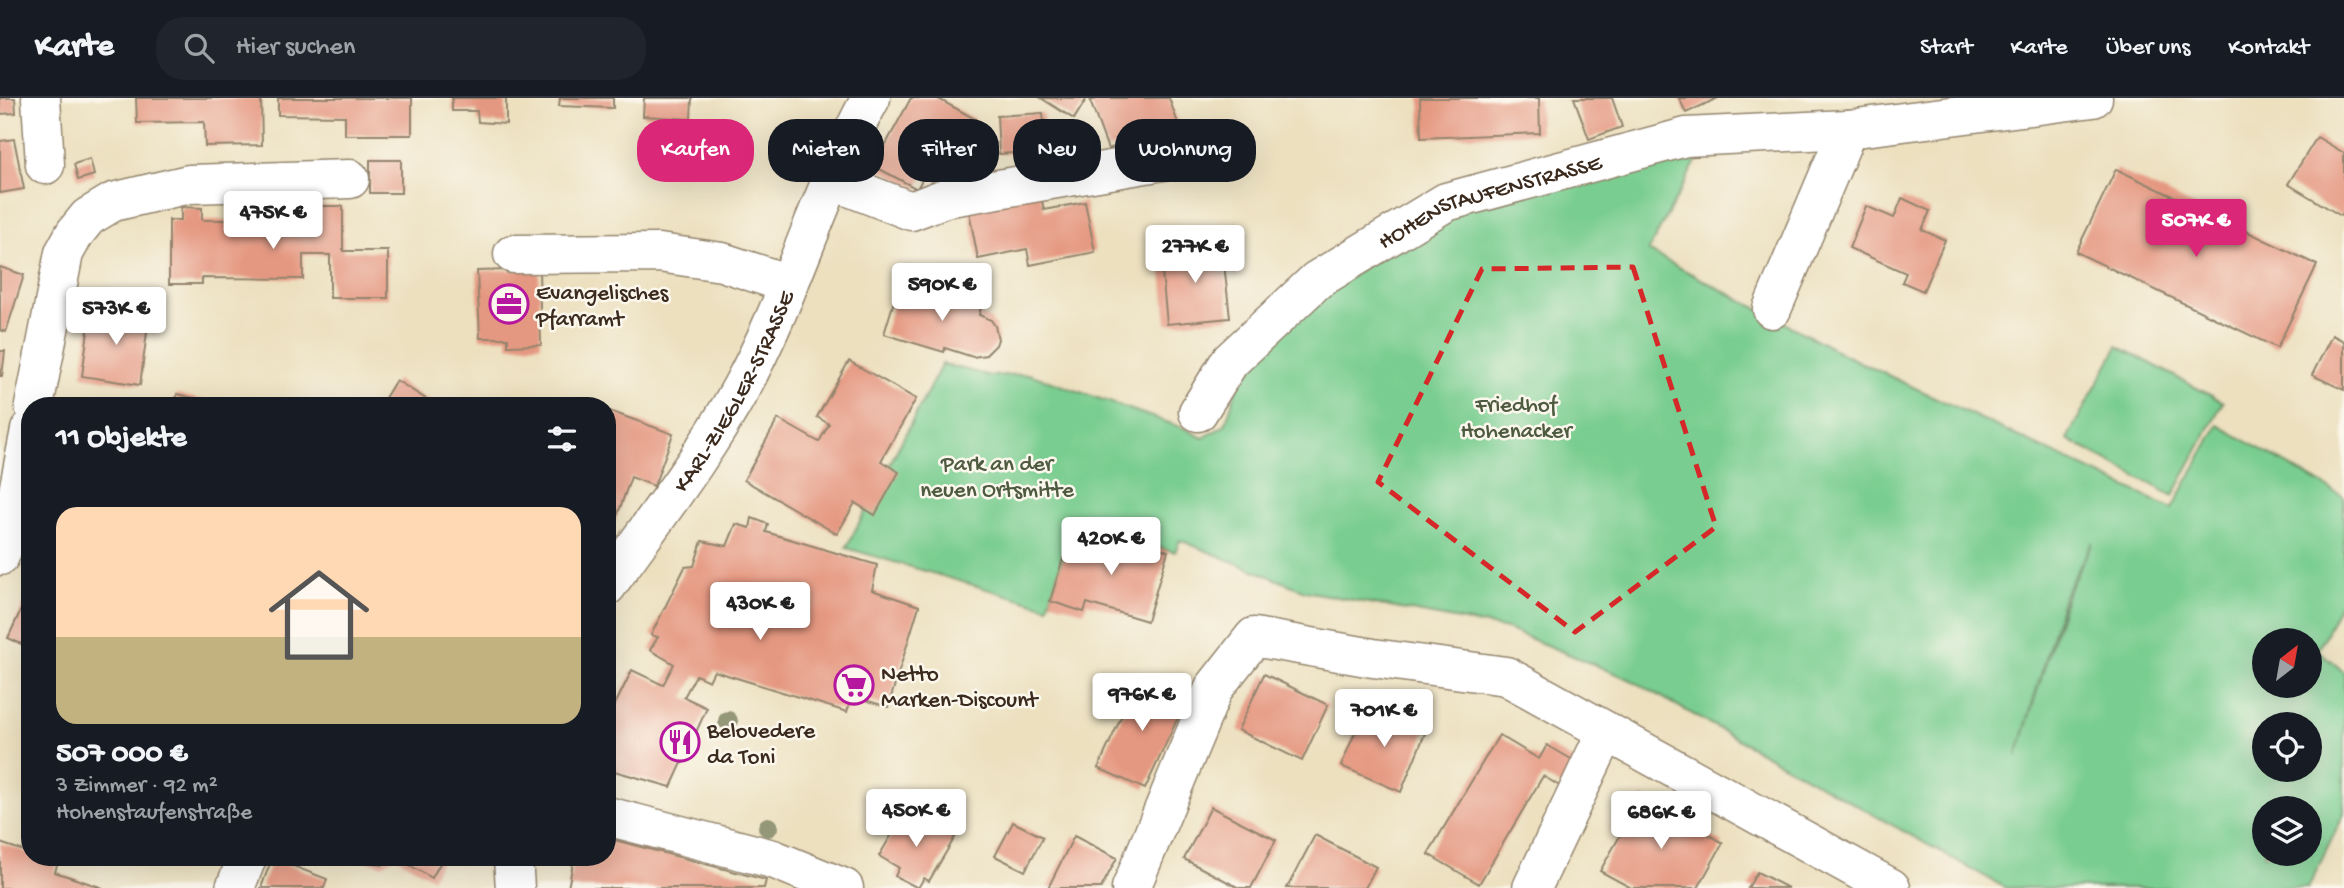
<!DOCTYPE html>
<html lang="de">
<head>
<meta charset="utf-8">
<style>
  body { margin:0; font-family:"Gochi Hand",sans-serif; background:#20242c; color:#f1f3f6; height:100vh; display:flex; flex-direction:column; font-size:26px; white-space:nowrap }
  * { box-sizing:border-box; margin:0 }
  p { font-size:23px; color:#9ea1a6 }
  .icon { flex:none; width:38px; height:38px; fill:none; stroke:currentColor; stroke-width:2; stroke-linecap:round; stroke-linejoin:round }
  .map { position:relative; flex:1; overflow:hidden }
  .details { position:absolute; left:21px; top:299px; width:595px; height:469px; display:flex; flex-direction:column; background:#171b24; border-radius:28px; box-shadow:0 7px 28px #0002 }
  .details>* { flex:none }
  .hud { position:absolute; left:637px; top:21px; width:665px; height:63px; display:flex; gap:14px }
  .needle { width:46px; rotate:31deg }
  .buttons { position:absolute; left:2252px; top:530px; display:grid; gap:14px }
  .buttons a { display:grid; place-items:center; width:70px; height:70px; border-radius:50%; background:#171b24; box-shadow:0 7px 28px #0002; font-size:35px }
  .price { position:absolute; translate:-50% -60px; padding:0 16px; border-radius:7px; background:#fff; color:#222; font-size:23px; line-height:46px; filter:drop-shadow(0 2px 4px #0008) }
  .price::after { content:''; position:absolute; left:50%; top:42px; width:21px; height:16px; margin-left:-10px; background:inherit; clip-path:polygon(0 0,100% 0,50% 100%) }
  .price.active { background:#db2777; color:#fff }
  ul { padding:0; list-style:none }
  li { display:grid; align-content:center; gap:14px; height:371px; padding:0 35px }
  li+li { border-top:2px solid #363941 }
  li span { display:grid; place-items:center; height:217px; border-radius:21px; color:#555 }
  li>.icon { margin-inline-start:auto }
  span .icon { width:126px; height:126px; fill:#fffc; stroke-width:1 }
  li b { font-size:30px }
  h2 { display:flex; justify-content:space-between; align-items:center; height:84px; padding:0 35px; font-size:30px }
  .pill { padding:0 24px; border-radius:28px; background:#171b24; box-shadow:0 7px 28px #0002; font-size:24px; line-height:63px }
  .pill.active { background:#db2777; color:#fff }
  header { display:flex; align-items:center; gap:42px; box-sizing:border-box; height:98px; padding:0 35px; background:#171b24; border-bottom:2px solid #363941 }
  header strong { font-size:33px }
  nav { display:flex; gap:38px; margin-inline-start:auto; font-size:24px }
  .search { width:490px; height:63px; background:#20242c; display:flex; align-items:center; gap:18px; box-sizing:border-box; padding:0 24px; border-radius:28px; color:#9ea1a6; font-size:26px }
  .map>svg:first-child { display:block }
  .green { fill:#79cd90; stroke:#5a7c57; stroke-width:2; fill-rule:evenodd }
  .building { fill:#e59881 }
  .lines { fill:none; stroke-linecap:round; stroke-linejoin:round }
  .minor-casing { stroke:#94856e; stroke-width:41 }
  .minor { stroke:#fff; stroke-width:38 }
  .tree { fill:#959779 }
  .marked { fill:none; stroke:#d62828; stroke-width:5; stroke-dasharray:14 9; stroke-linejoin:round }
  .labels { text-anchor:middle; stroke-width:5; stroke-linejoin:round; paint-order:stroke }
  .street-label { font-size:23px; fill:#3b2a1e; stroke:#fbf7ec }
  .poi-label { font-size:23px; fill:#3b2a1e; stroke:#fbf7ec; text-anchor:start }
  .park-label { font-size:23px; fill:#4e5b40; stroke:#fbf7ec }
</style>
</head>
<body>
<header>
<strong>Karte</strong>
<div class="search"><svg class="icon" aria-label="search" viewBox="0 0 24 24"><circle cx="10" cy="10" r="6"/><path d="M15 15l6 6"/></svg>Hier suchen</div>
<nav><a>Start</a><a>Karte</a><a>Über uns</a><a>Kontakt</a></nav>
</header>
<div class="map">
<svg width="2344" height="790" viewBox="0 0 2344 790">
  <rect width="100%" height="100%" fill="#fbf7ec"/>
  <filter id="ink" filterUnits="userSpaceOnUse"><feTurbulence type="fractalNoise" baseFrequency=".0143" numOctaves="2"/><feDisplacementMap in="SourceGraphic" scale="14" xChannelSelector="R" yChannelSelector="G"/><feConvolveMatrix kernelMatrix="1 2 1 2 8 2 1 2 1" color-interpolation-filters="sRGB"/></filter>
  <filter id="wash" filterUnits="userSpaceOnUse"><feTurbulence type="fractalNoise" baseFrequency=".00686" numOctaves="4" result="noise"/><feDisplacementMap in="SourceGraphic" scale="28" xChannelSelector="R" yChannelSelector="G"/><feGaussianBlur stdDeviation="1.57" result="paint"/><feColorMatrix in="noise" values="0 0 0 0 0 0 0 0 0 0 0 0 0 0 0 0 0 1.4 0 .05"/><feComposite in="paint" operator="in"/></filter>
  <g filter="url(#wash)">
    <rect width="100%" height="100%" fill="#ece0bf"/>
    <g class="green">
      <path d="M1701,54L1648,153L1847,258L2172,411L2218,327L2344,399V498L2318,552L2344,574V716L2308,790H2006L1629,581L1507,531L1305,493L1180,442L1175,454L1107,434L1100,457L1067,447L1048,509L846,450L942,266L991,278L1029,276L1186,331L1203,340L1225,327L1243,271L1296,213L1453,112ZM2093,444L2068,493L2017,658L2065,495ZM2264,542H2310V588H2264ZM2264,626H2310V672H2264ZM2264,710H2310V756H2264Z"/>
      <polygon points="2118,248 2223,304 2173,398 2067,341"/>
    </g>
    <g id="blocks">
      <g class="building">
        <polygon points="0,0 15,0 16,15 0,16"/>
        <polygon points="136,0 261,0 262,47 205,48 204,24 137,25"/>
        <polygon points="278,0 412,0 412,37 345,37 345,18 278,17"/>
        <polygon points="452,0 506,0 506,26 478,24 477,13 452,13"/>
        <polygon points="560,0 613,0 613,10 559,8"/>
        <polygon points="644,0 692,0 691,21 643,18"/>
        <polygon points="911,0 937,0 975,21 953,61 937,53 917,91 874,68"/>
        <polygon points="1041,0 1087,0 1074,21"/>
        <polygon points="1100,0 1169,0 1179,28 1108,51 1090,3"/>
        <polygon points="1420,0 1539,0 1540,35 1421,40"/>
        <polygon points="1574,0 1612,0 1622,29 1589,41"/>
        <polygon points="1679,0 1718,0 1686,15"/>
        <polygon points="1043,15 1046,53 999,56 997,18"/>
        <polygon points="2317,39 2344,55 2344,113 2341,118 2288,86"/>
        <polygon points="14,41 24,91 0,95 0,43"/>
        <polygon points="90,61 94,77 78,82 74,66"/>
        <rect x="370" y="62" width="31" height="33"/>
        <polygon points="2116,71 2317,167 2277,250 2076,154"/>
        <polygon points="1040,94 1044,112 1085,104 1095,154 1030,167 1027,151 978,161 968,108"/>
        <polygon points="1902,100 1930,113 1922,132 1945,142 1923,193 1902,184 1906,175 1849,150 1866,108 1894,120"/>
        <polygon points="298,108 343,108 343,153 388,153 388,200 330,200 330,157 303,157 303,181 202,180 202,186 169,186 169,122 181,122 181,109 202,110 202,122 298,122"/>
        <polygon points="1222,147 1230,220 1167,226 1160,153"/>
        <polygon points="0,169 24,177 6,234 0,232"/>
        <polygon points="539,171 541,247 508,248 508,240 480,240 477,173"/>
        <polygon points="899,187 959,205 962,195 983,202 979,217 991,222 995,228 998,241 996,247 986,257 973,259 945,250 944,254 884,236"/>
        <polygon points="91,210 149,219 140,287 82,278"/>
        <polygon points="2332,237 2344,243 2344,292 2312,277"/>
        <polygon points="0,253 5,253 2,278 0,278"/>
        <polygon points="849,263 916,301 881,363 899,374 875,417 855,405 837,436 744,382 778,321 819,344 829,326 817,319"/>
        <polygon points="396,282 437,308 380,308"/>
        <polygon points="177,296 206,303 205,308 174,308"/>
        <polygon points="607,312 673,336 654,388 631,379 608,444"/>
        <polygon points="752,420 768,426 766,434 877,467 872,492 919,508 888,609 852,598 847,614 714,573 709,583 696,577 684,599 707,610 671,689 607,671 607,623 632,572 663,587 674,566 650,552 658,539 651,537 685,469 694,468 702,443 727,448 736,426 750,430"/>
        <polygon points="1107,433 1168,453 1147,523 1087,505 1084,514 1050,503 1067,447 1100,457"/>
        <polygon points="24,505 30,508 30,550 8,540"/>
        <polygon points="1264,576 1328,607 1302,663 1238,632"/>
        <polygon points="1140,578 1187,600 1145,691 1098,670"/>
        <polygon points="1366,608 1426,633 1401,694 1341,668"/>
        <polygon points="1499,637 1539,661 1547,647 1578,665 1563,690 1543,678 1479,786 1428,756"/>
        <polygon points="1642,699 1723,745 1698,790 1631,790 1600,773"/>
        <polygon points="1211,709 1276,742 1251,790 1239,790 1184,761"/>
        <polygon points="907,711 955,739 929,783 924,780 918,790 895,778 899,770 879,758"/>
        <polygon points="1013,724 1043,739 1025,773 995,758"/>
        <polygon points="1315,737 1376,769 1365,790 1287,790"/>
        <polygon points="1074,738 1117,760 1101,790 1048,790"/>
        <polygon points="607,740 766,782 764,790 568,790 574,760 607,760"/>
        <polygon points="0,745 30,755 30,760 43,760 58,764 55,774 103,790 0,790"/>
        <polygon points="272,760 327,781 324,790 261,790"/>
        <polygon points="354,760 394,760 382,767"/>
        <polygon points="397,760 443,760 432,780"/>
        <polygon points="1757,774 1788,790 1748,790"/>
      </g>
    </g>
  </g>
  <g filter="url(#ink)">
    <use href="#blocks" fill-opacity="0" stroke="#94856e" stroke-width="2"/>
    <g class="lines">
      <g class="minor-casing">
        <g id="minor">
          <polyline points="41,0 45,67"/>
          <polyline points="831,82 911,113 945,100 1175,61"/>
          <polyline points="513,156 659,155 722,164 789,186"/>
          <polyline points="1772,211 1848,31"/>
          <polyline points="34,308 64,155 75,135 88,119 113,104 189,86 350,81"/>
          <path id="s1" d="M1198,314L1230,263L1317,182L1446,104L1686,39L1848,31L2093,0"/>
          <polyline points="0,458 12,425 30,332"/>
          <path id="s2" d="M607,488C653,423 703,360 741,290C792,197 819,93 871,0"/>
          <polyline points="607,718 773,761 844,790"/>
          <polyline points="513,760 515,790"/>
          <polyline points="235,790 247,760"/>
          <polyline points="1131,790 1214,590 1254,539 1373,560 1506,578 1891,790"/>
          <polyline points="1532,790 1606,634"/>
        </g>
      </g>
      <use href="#minor" class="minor"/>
    </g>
    <g class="tree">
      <circle cx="728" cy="623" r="10"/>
      <circle cx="768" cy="729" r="10"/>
    </g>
  </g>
  <path class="marked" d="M1633,169L1716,429L1575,534L1378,384L1482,171Z"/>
  <defs>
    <g id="office-ring" transform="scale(2.0125)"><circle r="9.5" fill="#fbf7ec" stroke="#b5179e" stroke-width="1.5"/><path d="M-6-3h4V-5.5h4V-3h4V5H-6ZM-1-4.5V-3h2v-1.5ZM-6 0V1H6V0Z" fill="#b5179e"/></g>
    <g id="supermarket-ring" transform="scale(2.0125)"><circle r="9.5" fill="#fbf7ec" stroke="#b5179e" stroke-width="1.5"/><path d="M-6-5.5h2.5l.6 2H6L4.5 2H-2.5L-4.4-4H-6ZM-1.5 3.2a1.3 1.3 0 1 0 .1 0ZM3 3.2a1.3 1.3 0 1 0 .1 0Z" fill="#b5179e"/></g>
    <g id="restaurant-ring" transform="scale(2.0125)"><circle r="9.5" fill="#fbf7ec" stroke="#b5179e" stroke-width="1.5"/><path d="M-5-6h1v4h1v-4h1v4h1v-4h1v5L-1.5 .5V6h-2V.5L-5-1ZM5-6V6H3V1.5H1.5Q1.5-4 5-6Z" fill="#b5179e"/></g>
  </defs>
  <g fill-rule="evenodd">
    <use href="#office-ring" x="509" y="206"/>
    <use href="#supermarket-ring" x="854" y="587"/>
    <use href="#restaurant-ring" x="680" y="644"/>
  </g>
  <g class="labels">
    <g class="street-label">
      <text dy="8" stroke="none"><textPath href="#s1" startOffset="371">HOHENSTAUFENSTRASSE</textPath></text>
      <text dy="8" stroke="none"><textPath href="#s2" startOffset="233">KARL-ZIEGLER-STRASSE</textPath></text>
    </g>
    <g class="poi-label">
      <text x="536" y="201">Evangelisches<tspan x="536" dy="26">Pfarramt</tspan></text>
      <text x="881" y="582">Netto<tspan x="881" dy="26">Marken-Discount</tspan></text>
      <text x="707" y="639">Belovedere<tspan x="707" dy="26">da Toni</tspan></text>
    </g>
    <g class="park-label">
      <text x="1516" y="313">Friedhof<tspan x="1516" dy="26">Hohenacker</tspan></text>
      <text x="997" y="372">Park an der<tspan x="997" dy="26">neuen Ortsmitte</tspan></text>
    </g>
  </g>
</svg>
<div class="buttons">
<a><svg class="needle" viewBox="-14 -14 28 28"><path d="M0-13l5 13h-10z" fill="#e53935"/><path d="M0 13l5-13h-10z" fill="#9ea1a6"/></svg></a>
<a><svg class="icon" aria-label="locate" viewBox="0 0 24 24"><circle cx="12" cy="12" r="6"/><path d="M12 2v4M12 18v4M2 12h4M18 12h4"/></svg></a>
<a><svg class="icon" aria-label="layers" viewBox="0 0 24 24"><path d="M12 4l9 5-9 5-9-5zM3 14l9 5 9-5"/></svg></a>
</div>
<b class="price" style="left:273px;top:153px">475K €</b>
<b class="price active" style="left:2196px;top:161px">507K €</b>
<b class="price" style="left:1195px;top:187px">277K €</b>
<b class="price" style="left:942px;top:225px">590K €</b>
<b class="price" style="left:116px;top:249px">573K €</b>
<b class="price" style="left:1111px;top:479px">420K €</b>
<b class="price" style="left:760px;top:544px">430K €</b>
<b class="price" style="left:1142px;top:635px">976K €</b>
<b class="price" style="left:1384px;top:651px">701K €</b>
<b class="price" style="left:916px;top:751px">450K €</b>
<b class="price" style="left:1661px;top:753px">686K €</b>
<div class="hud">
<a class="pill active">Kaufen</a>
<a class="pill">Mieten</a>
<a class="pill">Filter</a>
<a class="pill">Neu</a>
<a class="pill">Wohnung</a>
</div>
<section class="details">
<h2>11 Objekte<svg class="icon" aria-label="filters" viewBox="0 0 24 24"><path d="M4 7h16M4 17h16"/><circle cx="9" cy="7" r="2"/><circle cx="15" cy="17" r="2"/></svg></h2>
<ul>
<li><span style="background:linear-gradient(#ffd9b3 60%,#c2b280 0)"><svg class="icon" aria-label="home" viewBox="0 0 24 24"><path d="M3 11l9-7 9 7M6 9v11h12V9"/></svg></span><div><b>507 000 €</b><p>3 Zimmer · 92 m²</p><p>Hohenstaufenstraße</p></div></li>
</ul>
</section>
</div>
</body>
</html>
